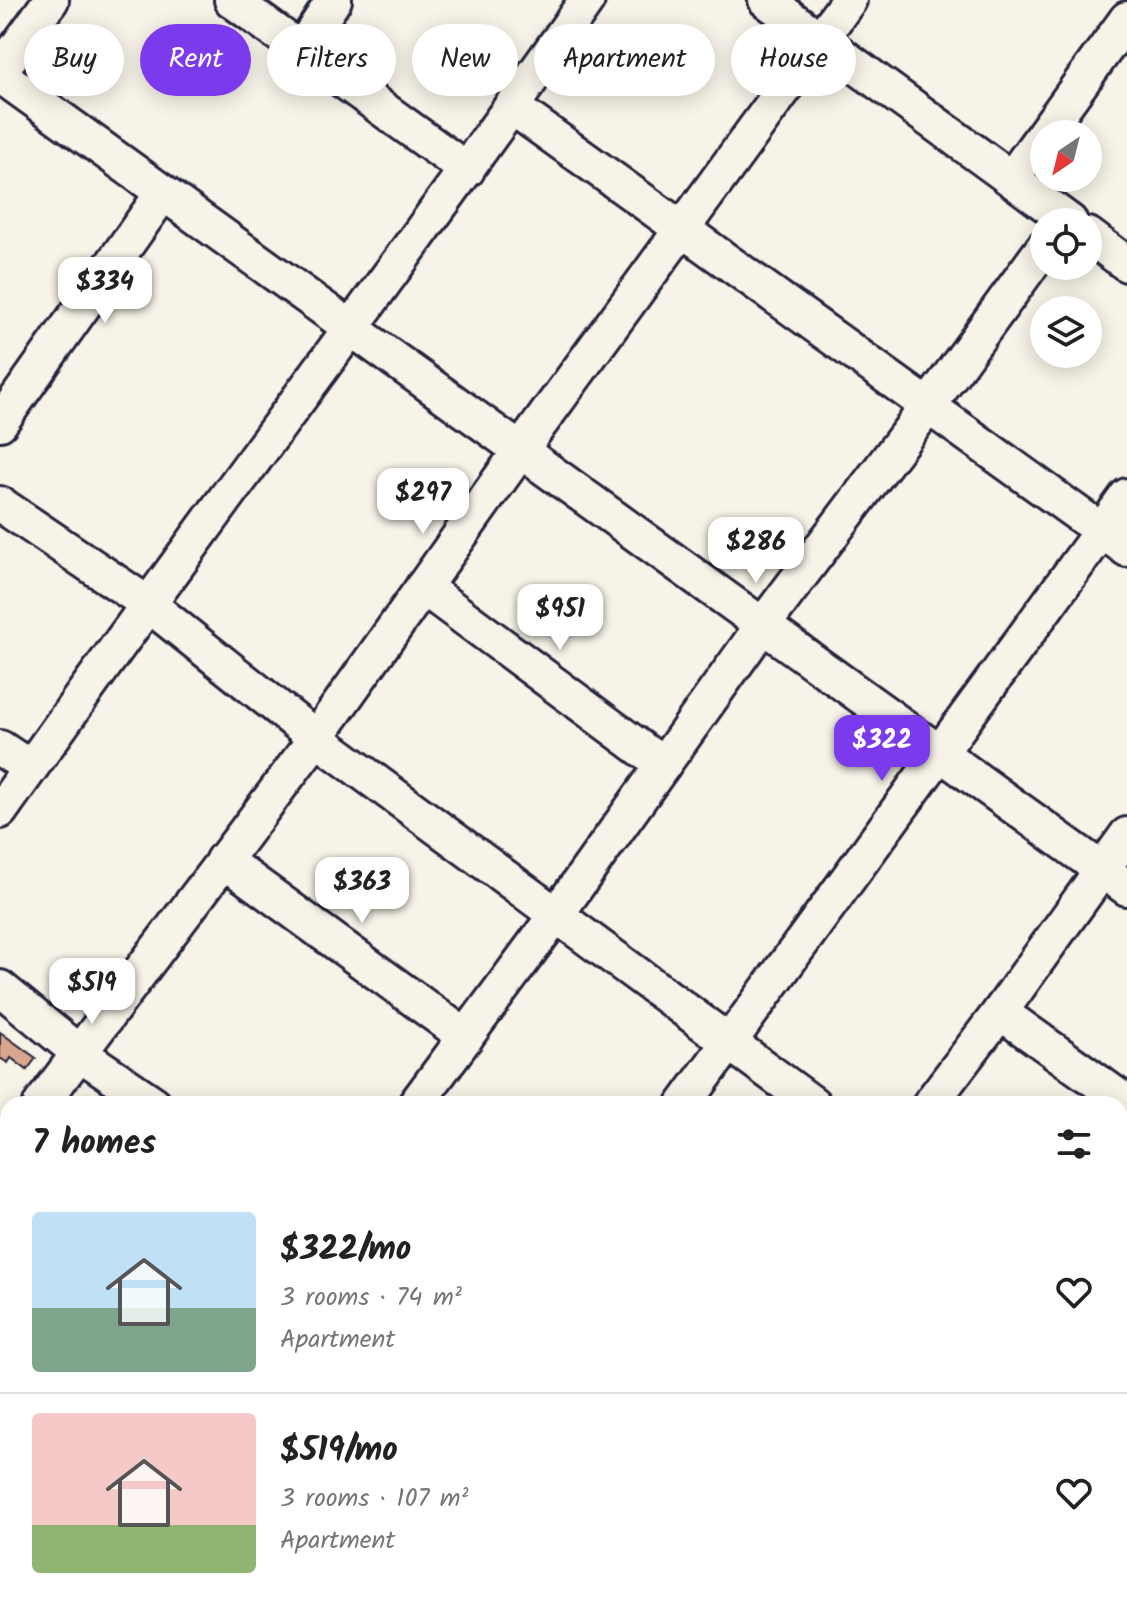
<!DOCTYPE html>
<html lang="en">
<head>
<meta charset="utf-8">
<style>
  body { margin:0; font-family:Kalam,sans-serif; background:#f6f6f6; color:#222; height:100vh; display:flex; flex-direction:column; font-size:30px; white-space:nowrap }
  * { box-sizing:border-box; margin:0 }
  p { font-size:26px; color:#767676 }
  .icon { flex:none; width:44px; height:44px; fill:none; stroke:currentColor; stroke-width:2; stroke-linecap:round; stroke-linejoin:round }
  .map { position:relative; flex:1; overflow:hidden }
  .sheet { position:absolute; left:0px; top:1096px; width:1128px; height:514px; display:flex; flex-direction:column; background:#fff; border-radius:24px 24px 0 0; box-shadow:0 4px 20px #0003 }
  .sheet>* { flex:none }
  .top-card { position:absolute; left:24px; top:24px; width:1080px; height:72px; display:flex; gap:16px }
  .needle { width:52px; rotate:215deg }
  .buttons { position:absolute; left:1030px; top:120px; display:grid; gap:16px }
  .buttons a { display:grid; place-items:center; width:72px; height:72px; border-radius:50%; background:#fff; box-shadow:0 4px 20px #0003; font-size:40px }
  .price { position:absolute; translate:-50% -68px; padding:0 18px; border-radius:16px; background:#fff; color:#222; font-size:26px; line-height:52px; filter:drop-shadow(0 2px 4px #0008) }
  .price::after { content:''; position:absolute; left:50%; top:48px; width:24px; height:18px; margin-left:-12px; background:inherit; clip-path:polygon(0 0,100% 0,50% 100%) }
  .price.current { background:#7c3aed; color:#fff }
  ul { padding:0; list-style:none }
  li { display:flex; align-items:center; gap:24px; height:200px; padding:0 32px }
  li+li { border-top:2px solid #e0e0e0 }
  li span { display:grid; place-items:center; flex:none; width:224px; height:160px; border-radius:8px; color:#555 }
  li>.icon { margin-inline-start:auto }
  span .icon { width:96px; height:96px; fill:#fffc; stroke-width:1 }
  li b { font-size:34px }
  h2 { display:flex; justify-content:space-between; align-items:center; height:96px; padding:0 32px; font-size:34px }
  .tag { padding:0 28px; border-radius:36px; background:#fff; box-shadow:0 4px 20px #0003; font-size:28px; line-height:72px }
  .tag.current { background:#7c3aed; color:#fff }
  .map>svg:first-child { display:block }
  .building { fill:#d9a68d; stroke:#22223b; stroke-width:2 }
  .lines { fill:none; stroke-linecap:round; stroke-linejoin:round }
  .minor-casing { stroke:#22223b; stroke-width:40 }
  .minor { stroke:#f7f3e8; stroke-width:34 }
</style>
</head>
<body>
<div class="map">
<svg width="1127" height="1609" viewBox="0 0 1127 1609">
  <rect width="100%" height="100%" fill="#f7f3e8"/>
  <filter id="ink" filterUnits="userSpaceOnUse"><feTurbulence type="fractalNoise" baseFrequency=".0125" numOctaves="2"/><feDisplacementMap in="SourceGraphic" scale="16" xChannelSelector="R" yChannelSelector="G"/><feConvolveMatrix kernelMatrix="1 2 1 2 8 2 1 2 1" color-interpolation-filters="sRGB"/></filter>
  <g filter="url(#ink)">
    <g class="building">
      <polygon points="0,1032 36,1058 27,1070 11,1058 8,1063 0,1058"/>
      <polygon points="0,1222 8,1228 8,1257 0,1251"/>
      <polygon points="0,1251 8,1257 7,1287 0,1282"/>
      <polygon points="0,1331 8,1337 8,1366 0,1360"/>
      <polygon points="8,1431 8,1465 0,1459 0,1442"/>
      <polygon points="0,1570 8,1575 8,1602 44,1602 53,1609 14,1609 0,1599"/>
      <polygon points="373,1602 413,1602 422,1609 383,1609"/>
      <polygon points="608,1602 648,1602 658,1609 618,1609"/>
      <polygon points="697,1602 727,1602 721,1609 702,1609 696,1604"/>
      <polygon points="775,1602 802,1602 804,1603 800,1609 770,1609"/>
    </g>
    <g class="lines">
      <g class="minor-casing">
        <g id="minor">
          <polyline points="232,0 467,170"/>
          <polyline points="766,0 1070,222"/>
          <polyline points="301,50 334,0"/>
          <polyline points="0,71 51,0"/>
          <polyline points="0,75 1127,888"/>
          <polyline points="512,107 1127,549"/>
          <polyline points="1012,178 1127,19"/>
          <polyline points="1088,235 1127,264"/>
          <polyline points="0,423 163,193"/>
          <polyline points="0,504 148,604 316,738 813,1104"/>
          <polyline points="423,587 663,765"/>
          <polyline points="0,748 30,768"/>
          <path d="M0,811C192,538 396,273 587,0"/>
          <polyline points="223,860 466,1037"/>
          <polyline points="0,988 78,1052 154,1104"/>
          <polyline points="1000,1012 1127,1103"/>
          <polyline points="41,1104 316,738 520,451 849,0"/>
          <polyline points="416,1104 556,915 763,625 929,405 1044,247"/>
          <polyline points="684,1104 1127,496"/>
          <polyline points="930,1104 1000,1012 1127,835"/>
          <polyline points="0,1161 8,1149"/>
          <polyline points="1120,1361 1127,1351"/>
          <polyline points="0,1479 8,1485"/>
          <polyline points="0,1549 8,1538"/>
          <polyline points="260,1602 270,1609"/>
          <polyline points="453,1602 463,1609"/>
          <polyline points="867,1602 878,1609"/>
          <polyline points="316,1609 321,1602"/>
          <polyline points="564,1609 569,1602"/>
          <polyline points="944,1609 949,1602"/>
        </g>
      </g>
      <use href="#minor" class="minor"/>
    </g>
  </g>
</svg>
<div class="buttons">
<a><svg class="needle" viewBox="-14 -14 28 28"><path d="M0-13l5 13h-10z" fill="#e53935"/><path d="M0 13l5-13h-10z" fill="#767676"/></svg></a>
<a><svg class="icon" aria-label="locate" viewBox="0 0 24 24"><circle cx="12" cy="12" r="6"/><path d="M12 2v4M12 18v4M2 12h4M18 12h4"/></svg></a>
<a><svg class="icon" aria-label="layers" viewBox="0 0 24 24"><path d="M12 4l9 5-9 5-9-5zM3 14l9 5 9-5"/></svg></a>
</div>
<b class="price" style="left:105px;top:325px">$334</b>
<b class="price" style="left:423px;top:536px">$297</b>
<b class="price" style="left:756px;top:585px">$286</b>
<b class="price" style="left:560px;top:652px">$951</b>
<b class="price current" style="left:882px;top:783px">$322</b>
<b class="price" style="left:362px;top:925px">$363</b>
<b class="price" style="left:92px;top:1026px">$519</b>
<div class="top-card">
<a class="tag">Buy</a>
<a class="tag current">Rent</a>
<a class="tag">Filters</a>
<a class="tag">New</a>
<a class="tag">Apartment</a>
<a class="tag">House</a>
</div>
<section class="sheet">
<h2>7 homes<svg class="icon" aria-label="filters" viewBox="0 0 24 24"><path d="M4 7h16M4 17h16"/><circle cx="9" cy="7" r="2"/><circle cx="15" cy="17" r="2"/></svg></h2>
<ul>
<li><span style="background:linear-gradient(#bfe0f5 60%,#7fa58c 0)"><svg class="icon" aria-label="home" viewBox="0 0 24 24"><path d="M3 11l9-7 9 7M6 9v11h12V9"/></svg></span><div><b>$322/mo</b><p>3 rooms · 74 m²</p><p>Apartment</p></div><svg class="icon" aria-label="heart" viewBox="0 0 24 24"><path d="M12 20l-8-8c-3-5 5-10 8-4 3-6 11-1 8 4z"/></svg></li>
<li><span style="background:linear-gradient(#f6c9c9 70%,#8fb573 0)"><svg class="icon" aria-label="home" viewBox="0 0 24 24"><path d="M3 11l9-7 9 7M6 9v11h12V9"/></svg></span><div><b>$519/mo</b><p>3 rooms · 107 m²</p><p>Apartment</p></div><svg class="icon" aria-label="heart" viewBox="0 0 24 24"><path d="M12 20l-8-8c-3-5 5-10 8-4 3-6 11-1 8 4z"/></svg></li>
</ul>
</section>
</div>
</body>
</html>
